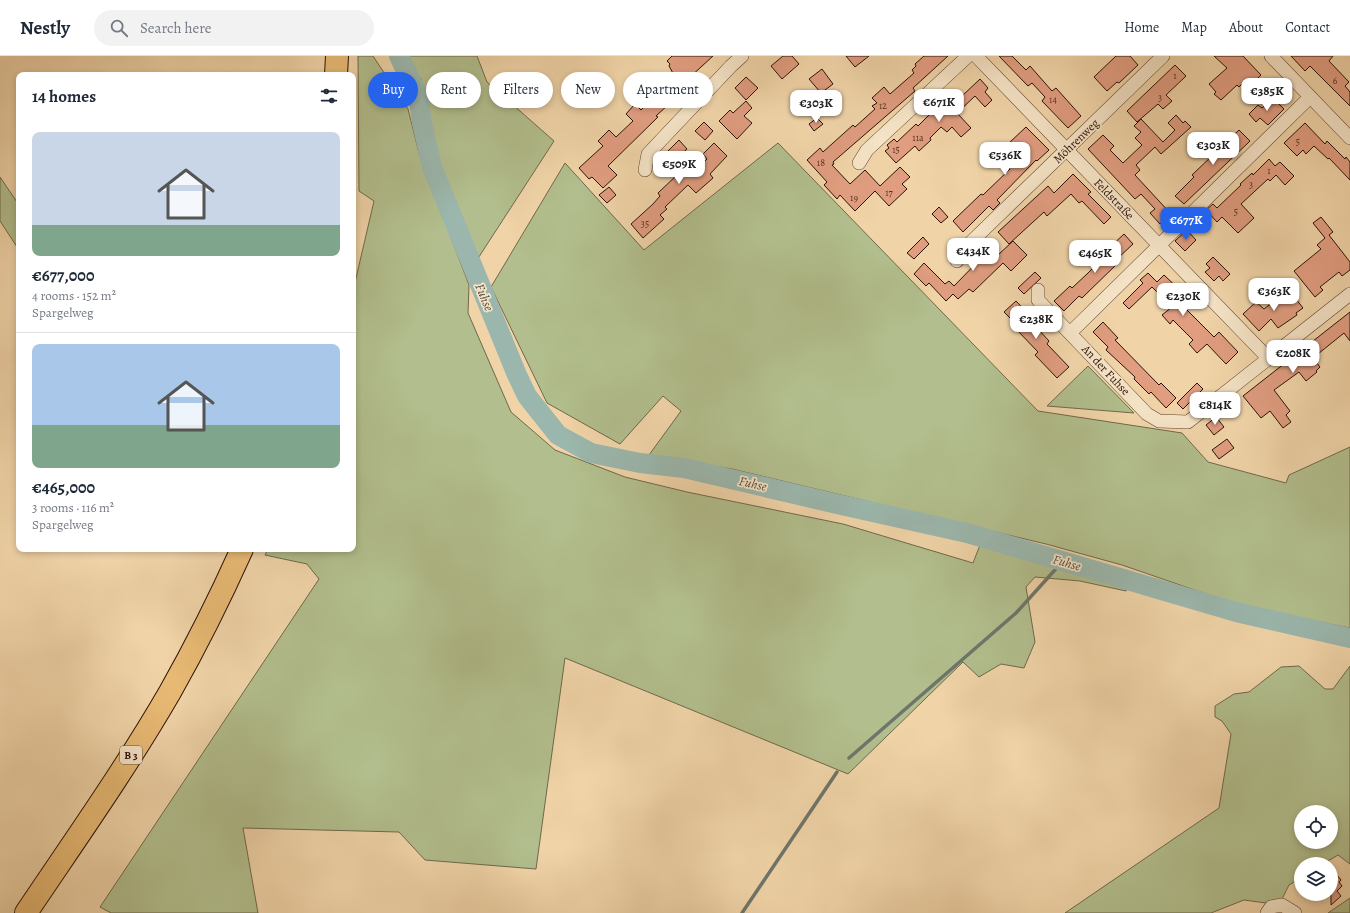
<!DOCTYPE html>
<html lang="en">
<head>
<meta charset="utf-8">
<style>
  body { margin:0; font-family:Alegreya,serif; background:#f2f2f3; color:#1f2937; height:100vh; display:flex; flex-direction:column; font-size:15px; white-space:nowrap }
  * { box-sizing:border-box; margin:0 }
  p { font-size:13px; color:#747a83 }
  .icon { flex:none; width:22px; height:22px; fill:none; stroke:currentColor; stroke-width:2; stroke-linecap:round; stroke-linejoin:round }
  .map { position:relative; flex:1; overflow:hidden }
  .details { position:absolute; left:16px; top:16px; width:340px; height:480px; display:flex; flex-direction:column; background:#fff; border-radius:8px; box-shadow:0 2px 6px #0003 }
  .details>* { flex:none }
  .banner { position:absolute; left:368px; top:16px; width:380px; height:36px; display:flex; gap:8px }
  .fabs { position:absolute; left:1294px; top:749px; display:grid; gap:8px }
  .fabs a { display:grid; place-items:center; width:44px; height:44px; border-radius:50%; background:#fff; box-shadow:0 2px 6px #0003; font-size:20px }
  .price { position:absolute; translate:-50% -34px; padding:0 9px; border-radius:8px; background:#fff; color:#222; font-size:13px; line-height:26px; filter:drop-shadow(0 1px 2px #0008) }
  .price::after { content:''; position:absolute; left:50%; top:24px; width:12px; height:9px; margin-left:-6px; background:inherit; clip-path:polygon(0 0,100% 0,50% 100%) }
  .price.active { background:#2563eb; color:#fff }
  ul { padding:0; list-style:none }
  li { display:grid; align-content:center; gap:8px; height:212px; padding:0 16px }
  li+li { border-top:1px solid #e0e1e3 }
  li span { display:grid; place-items:center; height:124px; border-radius:8px; color:#555 }
  li>.icon { margin-inline-start:auto }
  span .icon { width:72px; height:72px; fill:#fffc; stroke-width:1 }
  li b { font-size:17px }
  h2 { display:flex; justify-content:space-between; align-items:center; height:48px; padding:0 16px; font-size:17px }
  .tag { padding:0 14px; border-radius:18px; background:#fff; box-shadow:0 2px 6px #0003; font-size:14px; line-height:36px }
  .tag.active { background:#2563eb; color:#fff }
  header { display:flex; align-items:center; gap:24px; box-sizing:border-box; height:56px; padding:0 20px; background:#fff; border-bottom:1px solid #e0e1e3 }
  header strong { font-size:19px }
  nav { display:flex; gap:22px; margin-inline-start:auto; font-size:14px }
  .search { width:280px; height:36px; background:#f2f2f3; display:flex; align-items:center; gap:10px; box-sizing:border-box; padding:0 14px; border-radius:22px; color:#747a83; font-size:15px }
  .map>svg:first-child { display:block }
  .green { fill:#b2be8d; stroke:#70684a; fill-rule:evenodd }
  .lines { fill:none; stroke-linecap:round; stroke-linejoin:round }
  .stream { stroke:#6f756b; stroke-width:3.5 }
  .river { stroke:#9bb7ad; stroke-width:20 }
  .building { fill:#e09d80; stroke:#2d1207 }
  .minor-casing { stroke:#5e422f; stroke-width:14 }
  .trunk-casing { stroke:#2d1207; stroke-width:24 }
  .minor { stroke:#f5e3c6; stroke-width:13 }
  .trunk { stroke:#e8ba74; stroke-width:22 }
  .labels { text-anchor:middle; stroke-width:3.5; stroke-linejoin:round; paint-order:stroke }
  .number-label { font-size:10px; fill:#5a3525 }
  .shield { fill:#f5e3c6; stroke:#695140; stroke-width:1 }
  .shield-label { font-size:11px; font-weight:bold; fill:#2d1207 }
  .street-label { font-size:12px; fill:#2d1207; stroke:#f5e3c6 }
  .water-label { font-size:13px; font-style:italic; fill:#544c41; stroke:#f5e3c6 }
</style>
</head>
<body>
<header>
<strong>Nestly</strong>
<div class="search"><svg class="icon" aria-label="search" viewBox="0 0 24 24"><circle cx="10" cy="10" r="6"/><path d="M15 15l6 6"/></svg>Search here</div>
<nav><a>Home</a><a>Map</a><a>About</a><a>Contact</a></nav>
</header>
<div class="map">
<svg width="1350" height="857" viewBox="0 0 1350 857">
  <rect width="100%" height="100%" fill="#f0d4a8"/>
  <filter id="stains"><feTurbulence type="fractalNoise" baseFrequency=".005" numOctaves="4"/><feColorMatrix values="0 0 0 0 .2 0 0 0 0 .09 0 0 0 0 .02 0 0 0 .5 -.17"/></filter>
  <radialGradient id="worn" r=".72"><stop offset=".6" stop-color="#630" stop-opacity="0"/><stop offset="1" stop-color="#630" stop-opacity=".3"/></radialGradient>
  <g class="green">
    <polygon points="358,0 373,0 408,53 419,97 469,229 468,257 511,356 555,394 625,421 687,436 843,468 973,507 980,489 1128,530 1126,535 1080,525 1035,521 1026,531 1035,586 1024,612 1001,608 979,621 963,606 848,718 565,602 536,813 425,804 399,776 243,772 258,857 111,857 100,851 319,523 307,508 265,499 268,493 353,493 353,235 374,145 359,135"/>
    <polygon points="406,0 477,0 487,26 554,85 475,207 442,122 421,23"/>
    <polygon points="778,87 1038,355 1182,377 1208,406 1286,427 1289,419 1350,391 1350,572 1241,550 1122,509 1046,488 732,413 649,399 681,355 663,340 620,388 547,347 491,231 565,107 644,194"/>
    <polygon points="0,121 19,149 19,194 0,165"/>
    <polygon points="1088,310 1134,357 1047,350"/>
    <path d="M1299,610L1325,633H1333L1350,610V808L1338,799L1323,808H1301V822L1289,829L1282,843L1266,847L1244,844L1211,857H1065L1219,752L1231,678L1222,665L1215,661V650L1234,638L1249,636L1281,611ZM1301,756H1331V786H1301Z"/>
    <polygon points="1350,842 1350,857 1328,857"/>
  </g>
  <g class="lines">
    <g class="stream">
      <polyline points="849,702 1016,557 1063,505"/>
      <polyline points="742,857 837,716"/>
    </g>
    <polyline class="river" points="399,0 418,39 422,67 432,111 517,319 527,340 558,379 591,397 640,407 684,412 837,448 967,477 1236,556 1350,582"/>
  </g>
  <g class="building">
    <polygon points="672,0 713,0 677,33 681,37 656,60 658,61 608,110 617,119 603,132 592,121 589,123 579,112 603,90 598,85 609,74 616,81 633,65 626,58 635,48 641,54 653,42 645,33 655,24 662,31 674,19 669,10 670,8 667,5"/>
    <polygon points="783,0 792,0 799,8 782,23 771,10"/>
    <polygon points="846,0 869,0 855,11"/>
    <polygon points="924,0 948,0 913,32 915,35 833,106 834,108 832,109 850,128 865,114 880,130 900,111 910,121 902,128 907,133 889,150 875,135 855,155 840,139 837,143 824,129 827,126 807,104 820,92 823,96 853,69 855,71 875,53 872,50 877,47 872,42 884,31 890,38 914,17 912,14 916,10 915,8"/>
    <polygon points="999,0 1012,0 1026,14 1030,10 1052,35 1056,32 1081,60 1068,72 1042,45 1045,41 1032,27 1028,30"/>
    <polygon points="1116,0 1130,0 1138,9 1119,27 1117,26 1107,35 1094,21"/>
    <polygon points="1214,0 1243,0 1261,19 1252,28 1247,23 1239,31 1237,29 1221,44 1214,38 1216,36 1209,28 1227,12"/>
    <polygon points="1291,0 1333,0 1329,5 1349,26 1345,30 1350,36 1350,50 1310,10 1305,15"/>
    <polygon points="1175,9 1186,20 1166,39 1172,45 1163,53 1158,48 1137,66 1127,55"/>
    <polygon points="822,13 833,28 821,37 809,23"/>
    <polygon points="746,21 758,32 746,44 735,32"/>
    <polygon points="980,23 988,32 985,36 992,44 985,51 975,40 957,57 971,72 961,81 952,71 947,76 941,71 930,82 931,84 919,95 915,90 896,107 885,95 889,92 887,89 894,83 897,86 916,68 918,70 937,51 940,54 959,36 962,40"/>
    <polygon points="1273,42 1284,53 1268,69 1260,62 1256,66 1249,58 1258,49 1262,52"/>
    <polygon points="746,45 752,52 744,60 752,67 737,83 719,65 730,54 733,57"/>
    <polygon points="1176,59 1183,67 1185,65 1191,71 1161,98 1155,91 1136,109 1140,114 1135,119 1171,158 1160,168 1150,157 1155,153 1141,138 1135,143 1088,93 1103,79 1114,90 1110,94 1123,107 1142,89 1135,82 1141,76 1134,70 1141,63 1163,86 1175,74 1168,67"/>
    <polygon points="817,62 823,68 814,75 809,68"/>
    <polygon points="704,66 713,75 705,84 695,75"/>
    <polygon points="1305,67 1325,88 1327,85 1345,103 1346,101 1350,106 1350,124 1329,102 1328,103 1314,90 1306,98 1303,94 1297,100 1284,87"/>
    <polygon points="1026,71 1049,94 1037,105 1036,104 997,144 1000,147 993,154 989,150 963,176 953,165 981,138 983,139 1010,113 1005,108 1016,96 1008,88"/>
    <polygon points="1239,74 1250,85 1184,148 1175,140 1194,121 1192,119"/>
    <polygon points="679,84 687,93 677,102 692,117 707,103 703,98 714,87 727,100 710,118 713,122 696,137 688,129 665,151 667,153 660,159 664,163 643,182 631,168 653,148 660,140 658,137 678,118 668,107 674,102 668,95"/>
    <polygon points="1269,103 1275,110 1280,106 1294,120 1285,129 1276,119 1270,125 1268,123 1241,148 1254,162 1238,177 1222,161 1217,166 1206,154 1213,148 1217,152 1241,129 1240,128 1252,117 1253,119"/>
    <polygon points="1073,118 1091,136 1088,138 1111,161 1104,168 1082,145 1079,147 1071,138 1047,160 1044,156 1009,188 998,176 1048,130 1054,137"/>
    <polygon points="609,131 616,139 607,147 599,139"/>
    <polygon points="939,151 948,161 941,167 932,158"/>
    <polygon points="1321,161 1333,176 1329,179 1350,206 1350,214 1342,220 1339,216 1320,231 1323,234 1315,241 1294,215 1321,193 1317,189 1325,182 1313,167"/>
    <polygon points="1187,174 1196,184 1185,195 1175,185"/>
    <polygon points="1124,178 1133,188 1117,203 1120,205 1082,242 1079,240 1064,255 1054,245 1070,230 1072,232 1088,217 1110,195 1108,193"/>
    <polygon points="923,181 929,188 914,203 907,197"/>
    <polygon points="1013,185 1027,199 1011,215 1003,207 973,236 969,233 958,243 953,238 946,245 929,227 926,230 914,218 924,207 945,228 949,225 954,230 991,192 998,199"/>
    <polygon points="1213,201 1230,218 1223,225 1219,220 1214,225 1205,216 1210,212 1206,208"/>
    <polygon points="1035,216 1041,222 1024,238 1018,232"/>
    <polygon points="1148,217 1157,226 1164,219 1184,238 1178,245 1214,281 1219,276 1238,296 1226,308 1207,288 1197,297 1189,288 1193,284 1173,264 1170,268 1162,259 1172,251 1152,231 1129,253 1123,247 1143,227 1140,224"/>
    <polygon points="1289,234 1303,252 1296,257 1297,259 1278,272 1271,263 1259,275 1243,258 1256,246 1264,253"/>
    <polygon points="1016,245 1030,260 1028,262 1049,285 1047,288 1069,311 1057,322 1035,299 1038,296 1016,273 1019,271 1004,256"/>
    <polygon points="1350,256 1350,285 1344,277 1313,302 1320,311 1316,315 1317,316 1306,325 1299,316 1274,334 1290,355 1286,359 1291,366 1283,372 1270,355 1261,362 1243,340"/>
    <polygon points="1103,266 1118,282 1115,284 1159,329 1161,327 1176,342 1166,352 1151,336 1149,338 1134,323 1135,321 1106,294 1108,291 1093,276"/>
    <polygon points="1197,327 1203,333 1183,353 1177,347"/>
    <polygon points="1216,361 1224,371 1214,379 1206,369"/>
    <polygon points="1227,383 1234,392 1219,403 1212,394"/>
    <polygon points="1331,812 1341,824 1339,826 1342,830 1337,835 1341,840 1331,849"/>
  </g>
  <g class="lines">
    <g class="minor-casing">
      <g id="minor">
        <polyline points="976,0 1269,303"/>
        <polyline points="1271,0 1350,82"/>
        <polyline points="859,107 867,94 968,0"/>
        <polyline points="645,114 648,98 731,10 742,0"/>
        <polyline points="957,205 967,190 1163,0"/>
        <polyline points="1038,234 1038,244 1147,358 1159,365 1188,366 1350,238"/>
        <polyline points="1070,277 1310,41"/>
        <polyline points="1267,857 1271,851 1282,849 1295,857"/>
      </g>
    </g>
    <g class="trunk-casing">
      <g id="trunk">
        <polyline points="336,19 337,0"/>
        <path d="M26,857C75,784 126,712 170,636C196,590 220,542 242,493"/>
      </g>
    </g>
    <use href="#minor" class="minor"/>
    <use href="#trunk" class="trunk"/>
  </g>
  <g class="labels">
    <g class="number-label">
      <text x="1175" y="23">1</text>
      <text x="1335" y="28">6</text>
      <text x="1160" y="45">3</text>
      <text x="1053" y="47">14</text>
      <text x="883" y="53">12</text>
      <text x="918" y="85">11a</text>
      <text x="1298" y="89">5</text>
      <text x="896" y="97">15</text>
      <text x="821" y="110">18</text>
      <text x="1269" y="118">1</text>
      <text x="1251" y="132">3</text>
      <text x="889" y="140">17</text>
      <text x="854" y="145">19</text>
      <text x="1236" y="159">5</text>
      <text x="645" y="171">35</text>
    </g>
    <rect class="shield" x="120" y="690" width="22" height="18" rx="3"/>
    <g class="shield-label">
      <text x="131" y="703">B 3</text>
    </g>
    <g class="street-label">
      <text transform="translate(1076 85) rotate(-44)" y="4">Möhrenweg</text>
      <text transform="translate(1114 143) rotate(46)" y="4">Feldstraße</text>
      <text transform="translate(1106 314) rotate(47)" y="4">An der Fuhse</text>
    </g>
    <g class="water-label">
      <text transform="translate(485 241) rotate(68)" y="5">Fuhse</text>
      <text transform="translate(753 427) rotate(13)" y="5">Fuhse</text>
      <text transform="translate(1067 506) rotate(16)" y="5">Fuhse</text>
    </g>
  </g>
  <rect width="100%" height="100%" filter="url(#stains)"/>
  <rect width="100%" height="100%" fill="url(#worn)"/>
</svg>
<div class="fabs">
<a><svg class="icon" aria-label="locate" viewBox="0 0 24 24"><circle cx="12" cy="12" r="6"/><path d="M12 2v4M12 18v4M2 12h4M18 12h4"/></svg></a>
<a><svg class="icon" aria-label="layers" viewBox="0 0 24 24"><path d="M12 4l9 5-9 5-9-5zM3 14l9 5 9-5"/></svg></a>
</div>
<b class="price" style="left:1267px;top:56px">€385K</b>
<b class="price" style="left:939px;top:67px">€671K</b>
<b class="price" style="left:816px;top:68px">€303K</b>
<b class="price" style="left:1213px;top:110px">€303K</b>
<b class="price" style="left:1005px;top:120px">€536K</b>
<b class="price" style="left:679px;top:129px">€509K</b>
<b class="price active" style="left:1186px;top:185px">€677K</b>
<b class="price" style="left:973px;top:216px">€434K</b>
<b class="price" style="left:1095px;top:218px">€465K</b>
<b class="price" style="left:1274px;top:256px">€363K</b>
<b class="price" style="left:1183px;top:261px">€230K</b>
<b class="price" style="left:1036px;top:284px">€238K</b>
<b class="price" style="left:1293px;top:318px">€208K</b>
<b class="price" style="left:1215px;top:370px">€814K</b>
<div class="banner">
<a class="tag active">Buy</a>
<a class="tag">Rent</a>
<a class="tag">Filters</a>
<a class="tag">New</a>
<a class="tag">Apartment</a>
</div>
<section class="details">
<h2>14 homes<svg class="icon" aria-label="filters" viewBox="0 0 24 24"><path d="M4 7h16M4 17h16"/><circle cx="9" cy="7" r="2"/><circle cx="15" cy="17" r="2"/></svg></h2>
<ul>
<li><span style="background:linear-gradient(#c9d6e8 75%,#7fa58c 0)"><svg class="icon" aria-label="home" viewBox="0 0 24 24"><path d="M3 11l9-7 9 7M6 9v11h12V9"/></svg></span><div><b>€677,000</b><p>4 rooms · 152 m²</p><p>Spargelweg</p></div></li>
<li><span style="background:linear-gradient(#a9c7e8 65%,#7fa58c 0)"><svg class="icon" aria-label="home" viewBox="0 0 24 24"><path d="M3 11l9-7 9 7M6 9v11h12V9"/></svg></span><div><b>€465,000</b><p>3 rooms · 116 m²</p><p>Spargelweg</p></div></li>
</ul>
</section>
</div>
</body>
</html>
